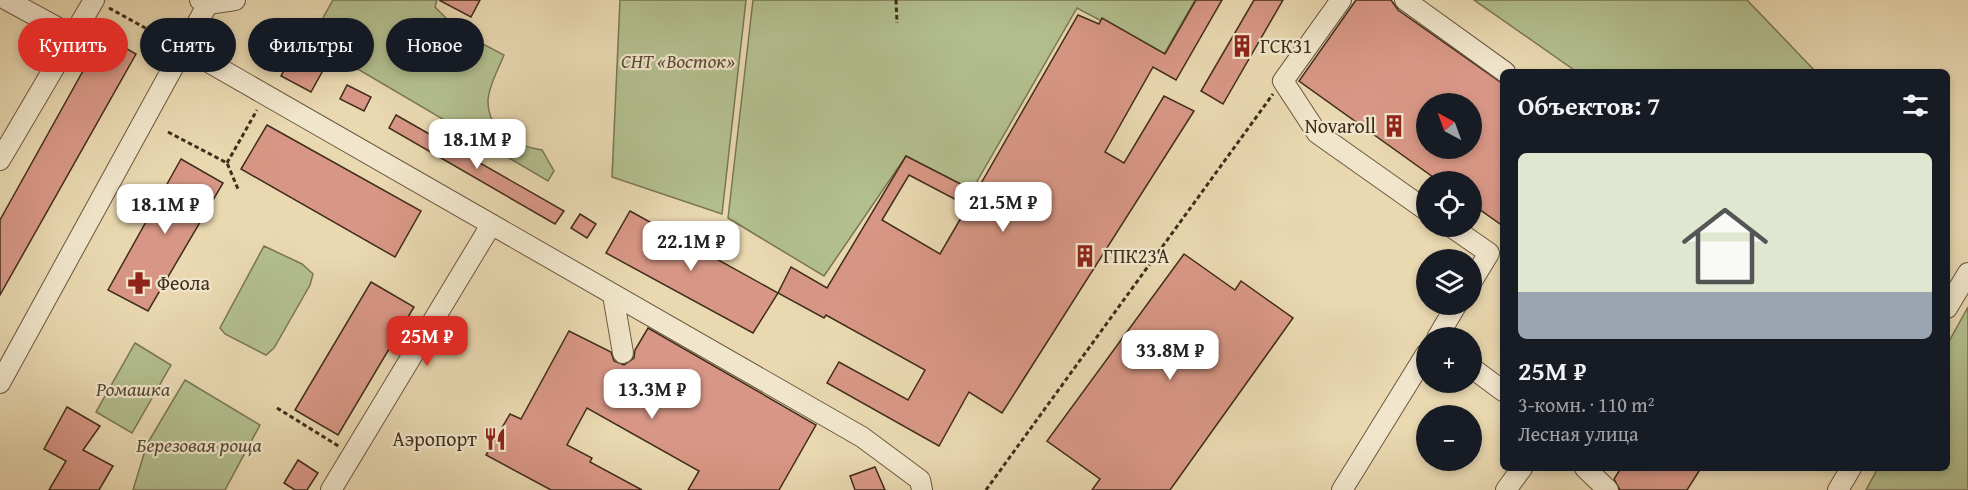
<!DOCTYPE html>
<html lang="ru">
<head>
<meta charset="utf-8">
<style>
  body { margin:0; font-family:"Gentium Book Plus",serif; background:#20242c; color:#f1f3f6; height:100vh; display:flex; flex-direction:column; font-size:22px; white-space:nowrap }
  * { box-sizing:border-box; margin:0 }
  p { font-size:20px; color:#9ea1a6 }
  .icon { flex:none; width:33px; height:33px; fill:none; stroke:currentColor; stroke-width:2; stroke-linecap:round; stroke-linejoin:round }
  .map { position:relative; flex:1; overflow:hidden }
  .drawer { position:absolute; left:1500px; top:69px; width:450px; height:402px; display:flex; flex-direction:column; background:#171b24; border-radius:9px; box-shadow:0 3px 9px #0003 }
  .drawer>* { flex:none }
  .banner { position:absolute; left:18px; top:18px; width:570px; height:54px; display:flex; gap:12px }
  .needle { width:39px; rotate:319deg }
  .tools { position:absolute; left:1416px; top:93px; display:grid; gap:12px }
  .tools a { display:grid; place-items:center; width:66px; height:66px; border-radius:50%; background:#171b24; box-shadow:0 3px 9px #0003; font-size:30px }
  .price { position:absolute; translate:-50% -51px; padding:0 14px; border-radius:12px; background:#fff; color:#222; font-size:20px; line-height:39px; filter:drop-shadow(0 2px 3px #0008) }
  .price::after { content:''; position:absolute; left:50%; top:36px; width:18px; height:14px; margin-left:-9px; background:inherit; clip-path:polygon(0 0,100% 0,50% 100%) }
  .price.selected { background:#d93025; color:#fff }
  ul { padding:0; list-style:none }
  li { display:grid; align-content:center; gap:12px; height:318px; padding:0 18px }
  li span { display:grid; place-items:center; height:186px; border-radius:9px; color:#555 }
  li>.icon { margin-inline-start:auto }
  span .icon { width:108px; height:108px; fill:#fffc; stroke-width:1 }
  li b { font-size:26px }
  h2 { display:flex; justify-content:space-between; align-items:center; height:72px; padding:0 18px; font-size:26px }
  .chip { padding:0 21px; border-radius:27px; background:#171b24; box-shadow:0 3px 9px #0003; font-size:21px; line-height:54px }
  .chip.selected { background:#d93025; color:#fff }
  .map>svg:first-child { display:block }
  .green { fill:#b3bf8e; stroke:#7a7654; stroke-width:1.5 }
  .building { fill:#d89786; stroke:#402d1b; stroke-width:1.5; fill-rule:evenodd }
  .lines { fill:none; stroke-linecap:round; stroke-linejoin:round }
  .minor-casing { stroke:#6a5840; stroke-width:22 }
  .path { stroke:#402d1b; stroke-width:3; stroke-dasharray:4.5 3; stroke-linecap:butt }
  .minor { stroke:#f1e6cc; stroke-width:20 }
  .labels { text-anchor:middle; stroke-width:4.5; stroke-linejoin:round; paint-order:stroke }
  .poi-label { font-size:20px; fill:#402d1b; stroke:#f1e6cc; text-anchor:start }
  .park-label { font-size:20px; font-style:italic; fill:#574a32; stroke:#f1e6cc }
</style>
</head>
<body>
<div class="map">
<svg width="1968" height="490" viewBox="0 0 1968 490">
  <rect width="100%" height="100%" fill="#e9d8b0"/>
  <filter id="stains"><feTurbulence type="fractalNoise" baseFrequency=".00333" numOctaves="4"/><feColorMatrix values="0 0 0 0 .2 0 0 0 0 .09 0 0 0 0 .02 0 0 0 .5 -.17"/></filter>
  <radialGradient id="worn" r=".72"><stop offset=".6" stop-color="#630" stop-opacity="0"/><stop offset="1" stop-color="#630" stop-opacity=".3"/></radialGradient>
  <g class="green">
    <path d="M333,0H437L435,7L460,32L504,55C499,68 488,87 488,101C488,132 516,146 542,150L554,171L548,181L310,41Z"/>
    <polygon points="620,0 746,0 722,214 612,177"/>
    <polygon points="753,0 1195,0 1164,54 1077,8 972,190 906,156 824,276 728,218"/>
    <polygon points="1474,0 1747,0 1816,72 1577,72"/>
    <polygon points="264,246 302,264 313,274 310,285 274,348 266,355 225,334 220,328"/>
    <polygon points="1968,307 1968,490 1866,490 1878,468 1947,468 1947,345"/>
    <polygon points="135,343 171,365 132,433 96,412"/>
    <polygon points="185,380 260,425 225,490 133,490 147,444"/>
  </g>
  <g class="building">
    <polygon points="439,0 480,0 471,17"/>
    <path d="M1196,0H1222L1176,80L1153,67L1105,152L1124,163L1164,96L1194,111L1002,413L969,392L939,446L827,383L839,362L908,400L925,370L826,315L824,318L778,293L791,267L827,288L906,156L976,192L1078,15L1099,24L1102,18L1165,54ZM909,175L968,206L940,254L882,220Z"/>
    <polygon points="1254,0 1283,0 1223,104 1201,91"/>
    <path d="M1356,0H1391L1398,10L1503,84V226L1472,204V182H1440L1299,81ZM1426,104H1472V148H1426Z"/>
    <polygon points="103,35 136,54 0,295 0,220"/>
    <polygon points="297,47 327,63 311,92 281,76"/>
    <polygon points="347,85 371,97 364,111 340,99"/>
    <polygon points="396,115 564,211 555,224 389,128"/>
    <polygon points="267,125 421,211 395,257 241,169"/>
    <polygon points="181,159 223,183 148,311 108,290"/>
    <polygon points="630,211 778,293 753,333 606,253"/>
    <polygon points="580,214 596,224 587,238 571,228"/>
    <polygon points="1184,254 1235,290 1241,281 1293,318 1170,490 1092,490 1100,479 1047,441"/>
    <polygon points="371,282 414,307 338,435 295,410"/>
    <polygon points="648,328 816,425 779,490 688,490 699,471 587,408 567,445 592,458 590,462 642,490 551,490 486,455 510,414 521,419 569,331 611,352 614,361 624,365 634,358 635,350"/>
    <polygon points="67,407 100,426 83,450 113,466 99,490 49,490 66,461 44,449"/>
    <polygon points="298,460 318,473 307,490 295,490 284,483"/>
    <polygon points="875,467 885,490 855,490 850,476"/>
    <polygon points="1621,468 1701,468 1687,490 1620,490 1614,479"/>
  </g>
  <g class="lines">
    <g class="minor-casing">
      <g id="minor">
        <polyline points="7,0 73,36"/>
        <polyline points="200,0 208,4 235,0"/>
        <polyline points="1341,0 1283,81 1317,133 1426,210"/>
        <polyline points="1405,0 1505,72"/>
        <polyline points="184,48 862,437 920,480 922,490"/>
        <polyline points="0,160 94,0"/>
        <polyline points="1450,226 1489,253 1472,281"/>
        <polyline points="613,295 623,353"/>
        <polyline points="1947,308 1968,273"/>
        <polyline points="1437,338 1457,304"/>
        <polyline points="1472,368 1503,391"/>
        <polyline points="0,383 210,0"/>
        <polyline points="1585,468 1608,490"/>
        <polyline points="331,490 491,225"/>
        <polyline points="1342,490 1426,354"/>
        <polyline points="1506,490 1522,468"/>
        <polyline points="1838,490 1851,468"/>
      </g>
    </g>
    <g class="path">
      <polyline points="896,0 897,23"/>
      <polyline points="109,8 169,41"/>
      <polyline points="168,132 227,163 238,189"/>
      <polyline points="227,163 257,110"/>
      <polyline points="277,408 340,447"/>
      <polyline points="986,490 1273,94"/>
    </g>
    <use href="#minor" class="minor"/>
  </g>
  <defs>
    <g id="building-bare" transform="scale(1.8)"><path d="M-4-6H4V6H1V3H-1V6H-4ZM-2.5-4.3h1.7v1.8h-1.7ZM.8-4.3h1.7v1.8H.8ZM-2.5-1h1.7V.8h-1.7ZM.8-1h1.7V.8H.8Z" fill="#8f2418" stroke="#f1e6cc" stroke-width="2.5" paint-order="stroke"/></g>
    <g id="pharmacy-bare" transform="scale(1.8)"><path d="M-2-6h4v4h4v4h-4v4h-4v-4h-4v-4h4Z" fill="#8f2418" stroke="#f1e6cc" stroke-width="2.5" paint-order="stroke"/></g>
    <g id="restaurant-bare" transform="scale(1.8)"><path d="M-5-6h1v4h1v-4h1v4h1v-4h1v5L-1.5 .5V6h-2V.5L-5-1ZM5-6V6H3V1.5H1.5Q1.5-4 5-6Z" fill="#8f2418" stroke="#f1e6cc" stroke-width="2.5" paint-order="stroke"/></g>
  </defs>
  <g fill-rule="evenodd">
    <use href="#building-bare" x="1242" y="46"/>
    <use href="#building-bare" x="1394" y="126"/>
    <use href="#building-bare" x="1085" y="256"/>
    <use href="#pharmacy-bare" x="139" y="283"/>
    <use href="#restaurant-bare" x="495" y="439"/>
  </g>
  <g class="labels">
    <g class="poi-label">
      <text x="1260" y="53">ГСК31</text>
      <text x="1376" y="133" text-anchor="end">Novaroll</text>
      <text x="1103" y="263">ГПК23А</text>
      <text x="157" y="290">Феола</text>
      <text x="477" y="446" text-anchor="end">Аэропорт</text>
    </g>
    <g class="park-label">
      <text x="678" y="68">СНТ «Восток»</text>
      <text x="133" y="396">Ромашка</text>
      <text x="199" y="452">Березовая роща</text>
    </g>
  </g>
  <rect width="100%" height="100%" filter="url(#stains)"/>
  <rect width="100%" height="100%" fill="url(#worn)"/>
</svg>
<div class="tools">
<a><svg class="needle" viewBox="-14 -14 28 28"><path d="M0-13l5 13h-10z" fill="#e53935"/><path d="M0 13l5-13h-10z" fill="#9ea1a6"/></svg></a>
<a><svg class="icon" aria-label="locate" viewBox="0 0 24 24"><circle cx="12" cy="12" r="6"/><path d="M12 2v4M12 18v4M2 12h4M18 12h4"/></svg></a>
<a><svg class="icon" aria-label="layers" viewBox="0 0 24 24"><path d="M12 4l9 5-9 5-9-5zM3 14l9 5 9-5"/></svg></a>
<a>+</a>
<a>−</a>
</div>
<b class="price" style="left:477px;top:170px">18.1M ₽</b>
<b class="price" style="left:1003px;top:233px">21.5M ₽</b>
<b class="price" style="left:165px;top:235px">18.1M ₽</b>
<b class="price" style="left:691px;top:272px">22.1M ₽</b>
<b class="price selected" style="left:427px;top:367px">25M ₽</b>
<b class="price" style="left:1170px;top:381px">33.8M ₽</b>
<b class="price" style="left:652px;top:420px">13.3M ₽</b>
<div class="banner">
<a class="chip selected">Купить</a>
<a class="chip">Снять</a>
<a class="chip">Фильтры</a>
<a class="chip">Новое</a>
</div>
<section class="drawer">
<h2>Объектов: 7<svg class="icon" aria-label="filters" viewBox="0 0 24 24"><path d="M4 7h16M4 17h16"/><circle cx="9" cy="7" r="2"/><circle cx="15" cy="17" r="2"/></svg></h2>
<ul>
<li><span style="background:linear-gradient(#dfe7d0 75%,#9aa5b1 0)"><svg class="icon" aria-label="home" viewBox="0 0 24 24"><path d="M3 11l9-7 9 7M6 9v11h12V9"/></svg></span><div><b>25M ₽</b><p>3-комн. · 110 m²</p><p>Лесная улица</p></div></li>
</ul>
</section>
</div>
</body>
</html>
